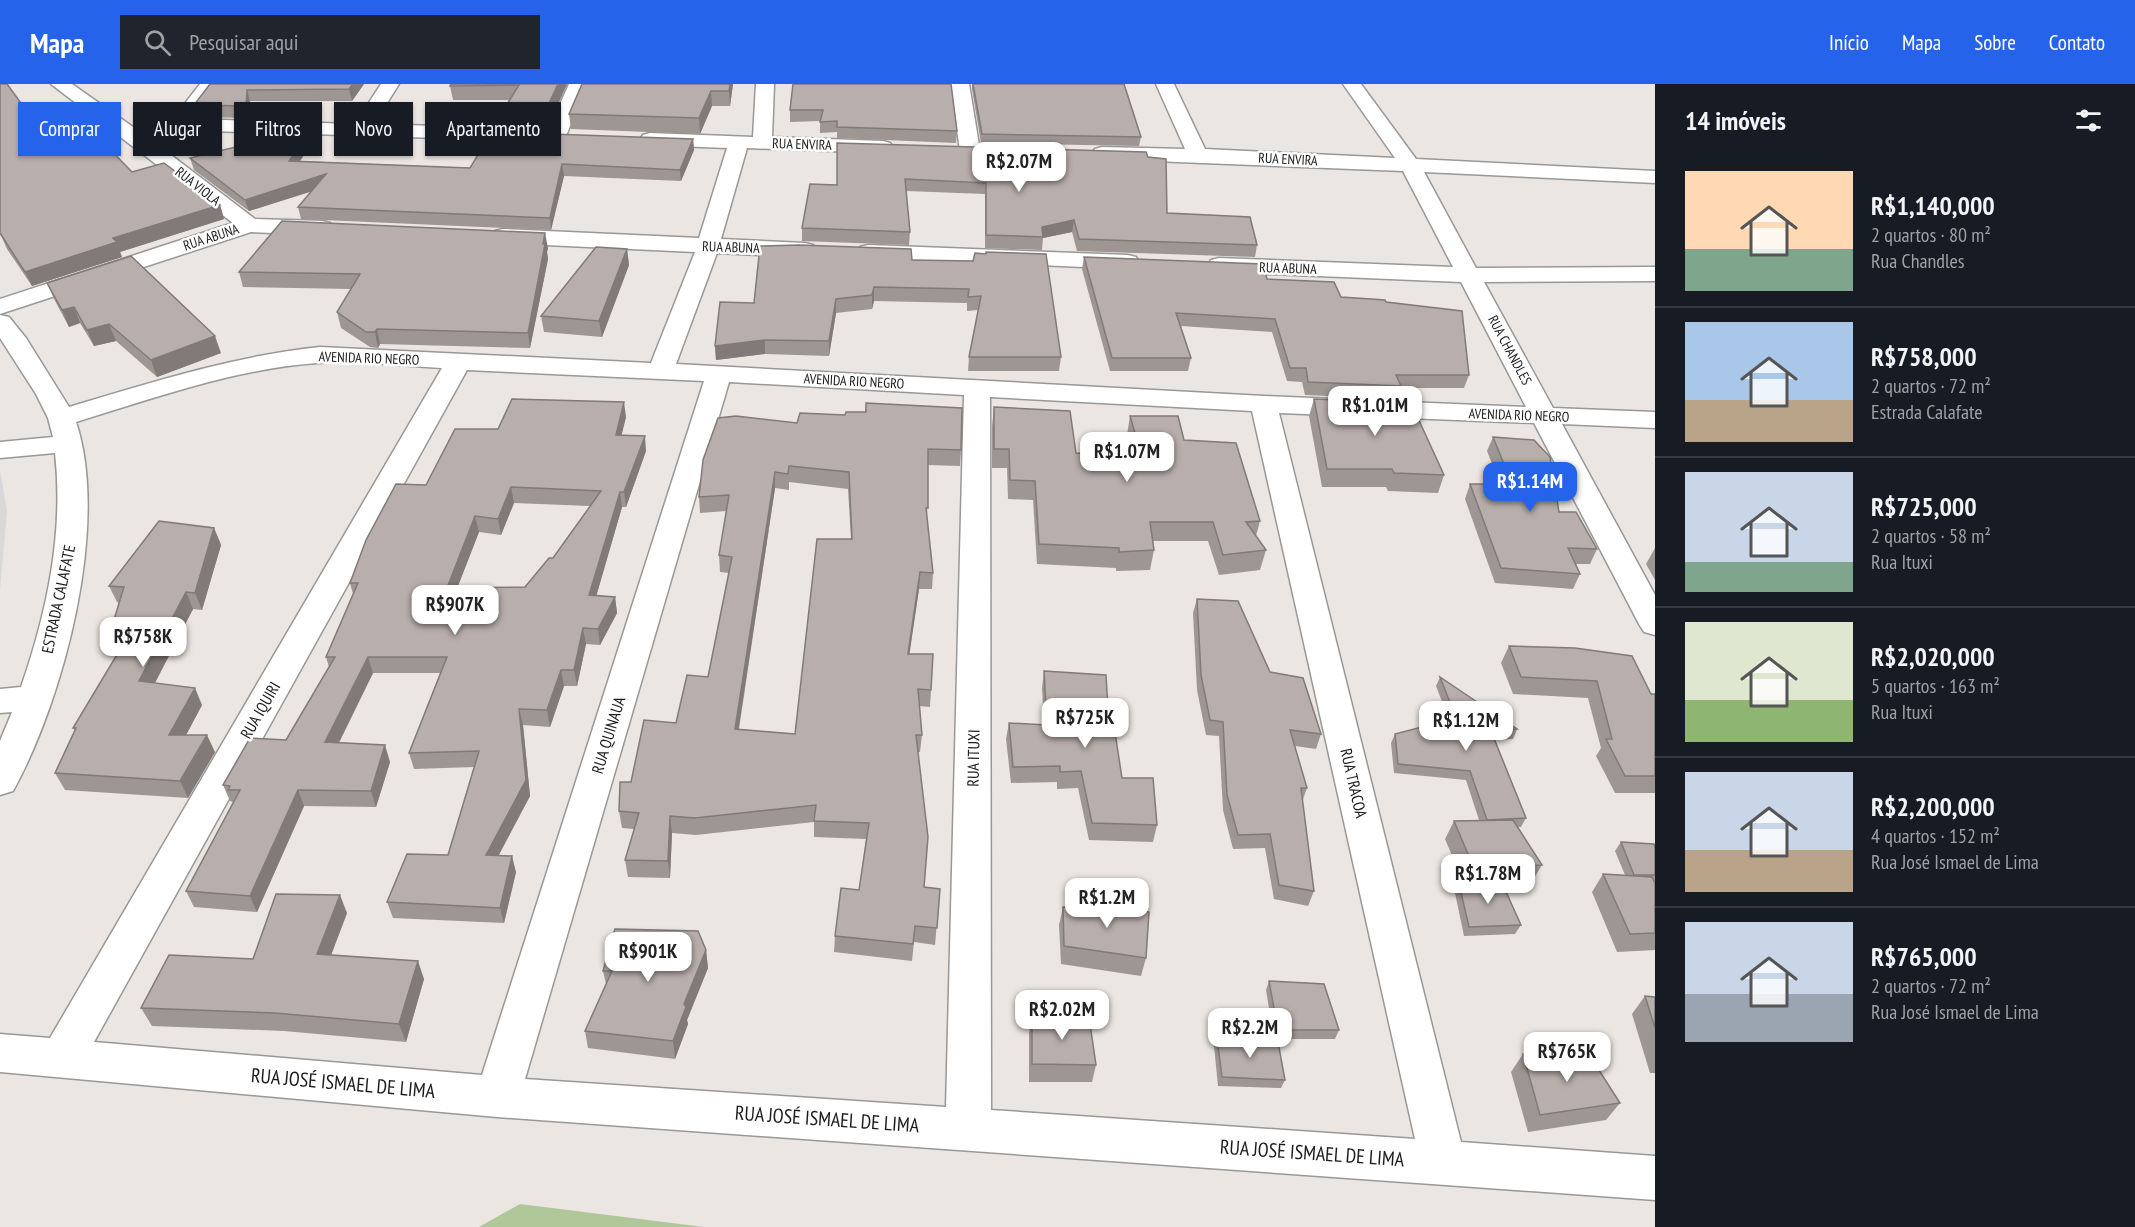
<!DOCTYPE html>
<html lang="pt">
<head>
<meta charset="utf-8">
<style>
  body { margin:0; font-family:"PT Sans Narrow",sans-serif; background:#20242c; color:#f1f3f6; height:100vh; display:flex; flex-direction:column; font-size:22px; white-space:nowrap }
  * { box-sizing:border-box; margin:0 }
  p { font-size:20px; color:#9ea1a6 }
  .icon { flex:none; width:33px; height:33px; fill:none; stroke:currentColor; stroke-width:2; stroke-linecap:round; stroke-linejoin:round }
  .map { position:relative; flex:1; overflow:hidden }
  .panel { display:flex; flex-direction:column; background:#171b24; width:480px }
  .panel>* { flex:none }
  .hud { position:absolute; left:18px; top:18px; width:570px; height:54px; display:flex; gap:12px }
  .price { position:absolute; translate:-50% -51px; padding:0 14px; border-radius:12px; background:#fff; color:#222; font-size:20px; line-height:39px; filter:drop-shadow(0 2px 3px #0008) }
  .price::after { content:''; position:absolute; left:50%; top:36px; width:18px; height:14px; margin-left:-9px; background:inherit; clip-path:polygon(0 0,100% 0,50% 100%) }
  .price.active { background:#2563eb; color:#fff }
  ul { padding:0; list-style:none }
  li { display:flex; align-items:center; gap:18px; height:150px; padding:0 30px }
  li+li { border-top:2px solid #363941 }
  li span { display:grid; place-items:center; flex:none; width:168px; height:120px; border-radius:0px; color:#555 }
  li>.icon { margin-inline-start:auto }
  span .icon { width:72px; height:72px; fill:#fffc; stroke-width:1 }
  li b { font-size:26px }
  h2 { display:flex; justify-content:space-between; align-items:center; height:72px; padding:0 30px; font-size:26px }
  .chip { padding:0 21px; border-radius:0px; background:#171b24; box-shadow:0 2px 4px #0004; font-size:21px; line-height:54px }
  .chip.active { background:#2563eb; color:#fff }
  header { display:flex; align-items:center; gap:36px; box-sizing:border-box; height:84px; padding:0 30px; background:#2563eb; color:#fff }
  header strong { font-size:28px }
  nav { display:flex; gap:33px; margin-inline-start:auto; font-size:21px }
  .search { width:420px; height:54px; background:#20242c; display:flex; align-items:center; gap:15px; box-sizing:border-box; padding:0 21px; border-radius:0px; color:#9ea1a6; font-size:22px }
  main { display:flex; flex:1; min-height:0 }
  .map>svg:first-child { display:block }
  .residential { fill:#d9d8d8 }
  .forest { fill:#b0c79a }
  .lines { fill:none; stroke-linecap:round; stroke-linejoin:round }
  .minor-casing { stroke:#989898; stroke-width:3 }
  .minor { fill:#fff; fill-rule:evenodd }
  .wall { fill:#9e9693; fill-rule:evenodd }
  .shaded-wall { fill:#817a78 }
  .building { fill:#b8aeab; stroke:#817a78; stroke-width:1.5; fill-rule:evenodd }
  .labels { text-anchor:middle; stroke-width:5; stroke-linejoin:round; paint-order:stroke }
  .far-street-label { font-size:14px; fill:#1b1b1b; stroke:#fff }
  .street-label { font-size:16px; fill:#1b1b1b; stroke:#fff }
  .near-street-label { font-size:20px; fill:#1b1b1b; stroke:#fff }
</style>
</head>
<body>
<header>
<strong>Mapa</strong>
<div class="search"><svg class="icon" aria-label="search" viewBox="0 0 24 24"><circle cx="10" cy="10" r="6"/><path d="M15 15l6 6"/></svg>Pesquisar aqui</div>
<nav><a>Início</a><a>Mapa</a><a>Sobre</a><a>Contato</a></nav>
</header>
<main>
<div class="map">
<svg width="1655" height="1143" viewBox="0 0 1655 1143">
  <rect width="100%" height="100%" fill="#ebe6e1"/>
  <polygon class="residential" points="0,386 7,427 0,506"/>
  <polygon class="forest" points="520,1120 704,1143 479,1143"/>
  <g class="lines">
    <g class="minor-casing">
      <g id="minor">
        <polygon points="51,0 72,0 133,43 173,35 200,0 219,0 193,35 355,40 381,0 399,0 374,40 535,45 542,47 545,51 542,55 535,57 179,46 146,52 255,135 322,137 330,139 333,144 330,149 322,151 251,148 0,230 0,215 233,139"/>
        <polygon points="569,0 587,0 566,52 563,56 549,56 546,52"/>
        <path d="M756,0H774L772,53L883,57L890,59L893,63L890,67L883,69L747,64L721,155L805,159L813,161L816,166L813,171L805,173L717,169L676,280L1264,312L1526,323L1461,198L1219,188L1211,186L1208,181L1211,176L1219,174L1453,183L1403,87L1102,75L1095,73L1092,69L1095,65L1102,63L1185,65L1156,0H1174L1205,65L1395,74L1343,0H1361L1416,75L1655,87V99L1424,88L1476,184L1655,183V197L1484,198L1553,324L1655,328V344L1562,340L1655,511V551L1644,548L1639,540L1534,339L1279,329L1461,1058L1655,1072V1116L497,1033L0,988V950L50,954L442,284C402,282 356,276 317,279C234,285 155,314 76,338C110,440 64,615 13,707L0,711V657L12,628L0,629V605L21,603C47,528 64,449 55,369L0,374V358L53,353L48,334L36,310L0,254V231L9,233L26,254L69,323C152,298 234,272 320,263L651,279L695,168L503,159L495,157L492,152L495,147L503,145L699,154L727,64L650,61L643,59L640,55L643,51L650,49L753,53ZM467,286L704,297L482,991L94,958ZM729,298L964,311L946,1023L525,995ZM990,313L1252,327L1415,1055L991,1026Z"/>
        <polygon points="951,0 969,0 980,67 977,71 963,71 960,67"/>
        <polygon points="868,161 1128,171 1136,173 1139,178 1136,183 1128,185 860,173 857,168 860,163"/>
      </g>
    </g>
    <use href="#minor" class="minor"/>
  </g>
  <g class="wall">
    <polygon points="210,0 364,0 352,17 250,17 250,34 198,33 194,21"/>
    <polygon points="451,0 567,0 547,45 504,43 502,28 509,16 453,16 450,2"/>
    <polygon points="582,0 733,0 730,22 712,22 700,50 571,45 569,30"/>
    <polygon points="793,0 957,47 956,59 837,54 837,48 820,49 820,37 790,38 790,26"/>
    <polygon points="972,0 1124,0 1141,53 1139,62 981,59 972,5"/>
    <polygon points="29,30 132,88 220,121 224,135 120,168 122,173 32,202 7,165 0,149"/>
    <polygon points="693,55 694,66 681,97 564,92 551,146 301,135 298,123 311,107 249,127 194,86 190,74 304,71 300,77 470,84"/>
    <polygon points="837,59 1167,129 1257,161 1255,173 1077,167 1072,148 1043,154 1042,166 985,164 985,110 906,107 910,148 909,161 802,157 802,144 837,101"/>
    <polygon points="548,164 547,168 548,175 530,264 380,260 378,264 370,263 341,244 337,228 351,205 243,203 239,188"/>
    <polygon points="627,165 629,181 602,253 544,248 541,232"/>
    <polygon points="1084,173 1267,195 1341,213 1386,218 1469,291 1464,304 1400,304 1396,315 1305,311 1302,298 1287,297 1272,248 1181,242 1191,274 1188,287 1110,287 1082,185"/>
    <polygon points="912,176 973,177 1061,273 1059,287 968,287 969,273 978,226 967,227 967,219 874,217 872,225 836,229 829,272 765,270 716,276 715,262 754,219"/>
    <polygon points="47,199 221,269 157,293 116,257 94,262 80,239 69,243 54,215"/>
    <polygon points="1314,315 1444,391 1438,409 1388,407 1386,403 1322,403 1309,332"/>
    <path d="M866,319L961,366L960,382L928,381L927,435L933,489L932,505H919L909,570H933L930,623L919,622L922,651L920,668H918L924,803L940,805L935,861L914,858L912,877L834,868L835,852L859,806L866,755L814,753V738L696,751L672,749L670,794L628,793L625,776L634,745L622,744L619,727L631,698L676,639L708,593L729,489L720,488L719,471L726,427L700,429L699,413L797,339L865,328ZM789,398L848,405L851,455L795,650L739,645L775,404L789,406Z"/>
    <polygon points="994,323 1076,369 1133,372 1127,351 1130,332 1184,356 1260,437 1256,452 1266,466 1260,486 1219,491 1208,457 1153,457 1154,466 1150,486 1116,487 1116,484 1037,480 1033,416 1008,415 1007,384 992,384 992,342"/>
    <path d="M626,333L621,351L646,367L626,423H622L596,512L615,513L617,529L600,561L586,560L577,602H564L550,643L523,641L530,712L499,771L516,788L504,839L393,834L387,818L448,771L474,683L414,685L409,669L440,589H373L339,659L390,678L376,723L304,722L257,828L194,823L186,807L233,718L230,717L223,701L286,656L329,583L326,573L353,510L350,499L426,401L498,345ZM514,419L590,422L553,474L525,503L457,504L479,448L501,451Z"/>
    <polygon points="1493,353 1559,428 1597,465 1590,480 1576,480 1580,490 1573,505 1495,499 1465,415 1470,400 1500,400 1487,367"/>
    <polygon points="214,444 221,461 202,526 193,525 155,599 202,621 186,651 215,668 188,714 65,706 55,689 75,647 73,644 117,570 111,559 117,548 113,539 119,519 117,518 109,502"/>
    <polygon points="1655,464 1655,496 1646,480"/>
    <polygon points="1197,515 1270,588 1321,650 1316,665 1295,662 1307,704 1302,718 1314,807 1308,822 1274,815 1265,764 1233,765 1223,726 1219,652 1206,651 1197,606 1193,529"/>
    <polygon points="1509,562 1651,610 1655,610 1655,709 1615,709 1596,672 1601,664 1588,614 1513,610 1501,579"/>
    <polygon points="1044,587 1109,642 1122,694 1157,741 1153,758 1089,756 1078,704 1057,705 1057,698 1011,699 1006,655 1009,639 1044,641 1042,604"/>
    <polygon points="1440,593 1517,645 1513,655 1495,656 1526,734 1521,743 1518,743 1542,781 1531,799 1503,800 1521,841 1515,850 1464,852 1455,809 1459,800 1464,800 1445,755 1454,737 1479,736 1466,696 1394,689 1391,659 1395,650 1449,636 1436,602"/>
    <polygon points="1621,758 1655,764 1655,866 1617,868 1592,808 1603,790 1625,791 1615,767"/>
    <polygon points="1063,823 1146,874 1141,892 1061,880 1059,841"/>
    <polygon points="347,829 331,871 424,895 406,958 284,947 152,942 141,924 253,875"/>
    <polygon points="706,866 708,884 687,936 688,940 675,975 588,964 585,947 606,900 603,887"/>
    <polygon points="1269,897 1339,946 1335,955 1274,955 1266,906"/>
    <polygon points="1645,912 1655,913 1655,989 1650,989 1632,930"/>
    <polygon points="1032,932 1096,981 1092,998 1029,998 1029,949"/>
    <polygon points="1217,954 1285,996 1281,1004 1218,1002 1214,962"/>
    <polygon points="1523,970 1620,1019 1606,1036 1528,1048 1511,988"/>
  </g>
  <g class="shaded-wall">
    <polygon points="353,0 364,0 352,17 349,5"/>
    <polygon points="558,0 567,0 547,45 544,30"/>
    <polygon points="730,0 733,0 730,22 729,7"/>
    <polygon points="247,6 250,17 250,34 246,22"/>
    <polygon points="711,7 712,22 700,50 699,34"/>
    <polygon points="693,55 694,66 681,97 680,86"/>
    <polygon points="301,60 304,71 292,88 289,77"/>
    <polygon points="562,80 564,92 551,146 550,134"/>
    <polygon points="326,90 329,102 249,127 245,116"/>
    <polygon points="220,121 224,135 120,168 122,173 32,202 25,188 113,154"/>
    <polygon points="1074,136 1072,148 1043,154 1042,143"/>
    <polygon points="545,149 548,164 547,168 548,175 530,264 528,249"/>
    <polygon points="627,165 629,181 602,253 599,237"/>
    <polygon points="874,203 874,217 872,225 872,211"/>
    <polygon points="836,215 836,229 829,272 829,257"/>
    <polygon points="74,223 80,239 69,243 62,226"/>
    <polygon points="109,240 116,257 94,262 87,246"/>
    <polygon points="377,245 380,260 378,264 375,248"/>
    <polygon points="215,252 221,269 157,293 151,276"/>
    <polygon points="765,256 765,270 716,276 715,262"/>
    <polygon points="624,318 626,333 618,366 616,351"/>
    <polygon points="645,352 646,367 626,423 624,408"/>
    <polygon points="775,388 775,404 736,661 735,645"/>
    <polygon points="511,403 514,419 501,451 498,435"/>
    <polygon points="620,408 622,423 592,527 589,511"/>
    <polygon points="475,432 479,448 451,520 447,504"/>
    <polygon points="214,444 221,461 202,526 195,509"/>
    <polygon points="920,488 919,505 907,587 908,570"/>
    <polygon points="186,508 193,525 147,614 139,597"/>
    <polygon points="615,513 617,529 600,561 598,545"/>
    <polygon points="583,544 586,560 577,602 574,586"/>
    <polygon points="368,573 373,589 331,674 325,658"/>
    <polygon points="561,586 564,602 550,643 547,626"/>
    <polygon points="195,604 202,621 177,668 169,651"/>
    <polygon points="519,625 523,641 530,712 490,787 486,771"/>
    <polygon points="207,651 215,668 188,714 180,697"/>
    <polygon points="385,661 390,678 376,723 371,707"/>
    <polygon points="298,706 304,722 257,828 250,812"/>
    <polygon points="670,732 672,749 670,794 668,777"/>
    <polygon points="512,772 516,788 504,839 500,824"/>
    <polygon points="340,811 347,829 325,887 317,870"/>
    <polygon points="706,866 708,884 687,936 688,940 675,975 673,957 684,920"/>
    <polygon points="418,877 424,895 406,958 399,940"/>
  </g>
  <g class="building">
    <polygon points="0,0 7,0 29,30 51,42 86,41 132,88 164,79 220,121 113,154 117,158 25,188 0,149"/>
    <polygon points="210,0 353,0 349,5 247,6 246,22 194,21"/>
    <polygon points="451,0 558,0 544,30 502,28 519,1 450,2"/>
    <polygon points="582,0 730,0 729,7 711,7 699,34 569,30"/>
    <polygon points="793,0 951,0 957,47 837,43 837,37 820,38 823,26 790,26"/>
    <polygon points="973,0 1124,0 1141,53 982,50"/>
    <polygon points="492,48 693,55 680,86 562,80 550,134 298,123 326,90 245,116 190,74 252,59 301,60 289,77 470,84"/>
    <polygon points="837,59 1146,68 1148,73 1166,75 1167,129 1250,133 1257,161 1079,155 1074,136 1042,143 1043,153 986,151 986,99 905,95 910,148 802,144 810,100 837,101"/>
    <polygon points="282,137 545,149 543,160 545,160 528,249 377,245 375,248 366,248 337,228 360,190 239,188"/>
    <polygon points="799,161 911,165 912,176 973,177 975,169 986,170 986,168 1046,170 1061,273 969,273 981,212 968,213 969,205 874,203 872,211 836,215 829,257 765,256 715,262 720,218 754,219 760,162"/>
    <polygon points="596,163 627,165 599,237 541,232"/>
    <polygon points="131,172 215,252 151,276 109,240 87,246 74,223 62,226 47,199"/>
    <polygon points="1084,173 1263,180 1267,195 1334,198 1341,213 1385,216 1386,218 1462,227 1469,291 1396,291 1401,302 1308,298 1306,284 1290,284 1275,235 1176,229 1191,274 1112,274"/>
    <path d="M512,315L624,318L616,351L645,352L624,408H620L589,511L615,513L598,545L583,544L574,586H561L547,626L519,625L526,696L486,771L512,772L500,824L387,818L407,770L448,771L479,667L409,669L447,573H368L325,658L385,661L371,707L298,706L250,812L186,807L240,706H228L230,702L223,701L250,654L286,656L335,573H326L358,499H350L366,456L396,400L426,401L455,345H498ZM511,403L601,407L553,474H549L525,503L447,504L475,432L498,435Z"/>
    <polygon points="1314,315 1411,319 1444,391 1394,389 1392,385 1327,385"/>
    <path d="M866,319L962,324L961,366L928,365V424H926L933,489L920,488L908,570H933L931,606L918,605L922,651H916L928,753L924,803L940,805L937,844L915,842L913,860L835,852L841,804L859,806L869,739L814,737L816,721L695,734L670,732L668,777L625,776L639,729L619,727L620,698H631L644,636L676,639L687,591L708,593L732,473L719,471L729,411L699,413L703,376L718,334L736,332L797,339L800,329L845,331L846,328H866ZM789,382L849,388L852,455H817L795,650L735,645L775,388L788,390Z"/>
    <polygon points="994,323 1070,327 1076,369 1142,373 1130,332 1178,332 1184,356 1236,359 1260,437 1246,438 1266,466 1223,471 1213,438 1150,438 1154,466 1119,468 1119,464 1039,460 1035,397 1010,396 1009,365 994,365"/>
    <polygon points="1493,353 1534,356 1550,373 1559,428 1576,428 1597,465 1568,464 1580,490 1501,484 1470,400 1512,400"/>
    <polygon points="159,437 214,444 195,509 186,508 139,597 195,604 169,651 207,651 180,697 55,689 76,644 73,644 124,559 111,559 121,541 113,539 124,503 109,502"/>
    <polygon points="1197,515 1238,517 1270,588 1303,594 1321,650 1290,646 1307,704 1301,704 1314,807 1279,801 1270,750 1238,751 1227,711 1223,638 1210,636 1201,591"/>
    <polygon points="1509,562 1575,564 1632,572 1651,610 1655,610 1655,692 1625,692 1606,655 1612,655 1597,597 1521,593"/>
    <polygon points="1044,587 1106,591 1109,642 1114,642 1122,694 1153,694 1157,741 1092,739 1081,687 1060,688 1060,682 1013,683 1009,639 1047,641"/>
    <polygon points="1440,593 1517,645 1491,647 1526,734 1487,736 1470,687 1398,680 1395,650 1456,634"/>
    <polygon points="1513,736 1542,781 1473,782 1454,737"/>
    <polygon points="1621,758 1654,760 1655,764 1655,791 1634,791"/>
    <polygon points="1603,790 1652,793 1655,799 1655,849 1630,850"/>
    <polygon points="1502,799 1521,841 1469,843 1459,800"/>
    <polygon points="276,810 340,811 317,870 418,877 399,940 275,929 141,924 169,871 253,875"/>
    <polygon points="1090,816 1149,828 1146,874 1064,862 1063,823 1087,824"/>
    <polygon points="615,845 698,847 706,866 684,920 686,923 673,957 585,947 612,887 603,887"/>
    <polygon points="1269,897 1324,900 1339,946 1278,946"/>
    <polygon points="1645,912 1655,913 1655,944"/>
    <polygon points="1065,929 1090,940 1096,981 1032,980 1032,932"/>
    <polygon points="1217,954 1278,958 1285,996 1222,993"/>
    <polygon points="1523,970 1590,972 1620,1019 1540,1031"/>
  </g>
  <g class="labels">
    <g class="far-street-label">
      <text transform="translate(802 60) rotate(2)" y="5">RUA ENVIRA</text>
      <text transform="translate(1288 75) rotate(3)" y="5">RUA ENVIRA</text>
      <text transform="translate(198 102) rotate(38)" y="5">RUA VIOLA</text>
      <text transform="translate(211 153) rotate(-18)" y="5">RUA ABUNA</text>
      <text transform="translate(731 163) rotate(2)" y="5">RUA ABUNA</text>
      <text transform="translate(1288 184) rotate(2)" y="5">RUA ABUNA</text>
      <text transform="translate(1510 266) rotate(62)" y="5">RUA CHANDLES</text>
      <text transform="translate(369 274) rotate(2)" y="5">AVENIDA RIO NEGRO</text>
      <text transform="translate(854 297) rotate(3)" y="5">AVENIDA RIO NEGRO</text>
      <text transform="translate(1519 331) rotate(2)" y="5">AVENIDA RIO NEGRO</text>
    </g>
    <g class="street-label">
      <text transform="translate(58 515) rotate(-78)" y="6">ESTRADA CALAFATE</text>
      <text transform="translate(260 626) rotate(-60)" y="6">RUA IQUIRI</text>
      <text transform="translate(608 651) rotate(-73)" y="6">RUA QUINAUA</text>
      <text transform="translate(973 674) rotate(-89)" y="6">RUA ITUXI</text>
      <text transform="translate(1354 699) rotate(77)" y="6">RUA TRACOA</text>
    </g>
    <g class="near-street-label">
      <text transform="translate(343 999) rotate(5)" y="7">RUA JOSÉ ISMAEL DE LIMA</text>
      <text transform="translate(827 1035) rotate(4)" y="7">RUA JOSÉ ISMAEL DE LIMA</text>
      <text transform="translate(1312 1069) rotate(4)" y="7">RUA JOSÉ ISMAEL DE LIMA</text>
    </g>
  </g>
</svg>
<b class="price" style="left:1019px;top:109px">R$2.07M</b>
<b class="price" style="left:1375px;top:353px">R$1.01M</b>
<b class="price" style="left:1127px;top:399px">R$1.07M</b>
<b class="price active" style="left:1530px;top:429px">R$1.14M</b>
<b class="price" style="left:455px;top:552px">R$907K</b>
<b class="price" style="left:143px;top:584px">R$758K</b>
<b class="price" style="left:1085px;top:665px">R$725K</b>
<b class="price" style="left:1466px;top:668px">R$1.12M</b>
<b class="price" style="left:1488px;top:821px">R$1.78M</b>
<b class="price" style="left:1107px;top:845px">R$1.2M</b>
<b class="price" style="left:648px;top:899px">R$901K</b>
<b class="price" style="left:1062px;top:957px">R$2.02M</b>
<b class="price" style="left:1250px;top:975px">R$2.2M</b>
<b class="price" style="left:1567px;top:999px">R$765K</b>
<div class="hud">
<a class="chip active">Comprar</a>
<a class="chip">Alugar</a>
<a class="chip">Filtros</a>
<a class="chip">Novo</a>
<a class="chip">Apartamento</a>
</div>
</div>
<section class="panel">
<h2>14 imóveis<svg class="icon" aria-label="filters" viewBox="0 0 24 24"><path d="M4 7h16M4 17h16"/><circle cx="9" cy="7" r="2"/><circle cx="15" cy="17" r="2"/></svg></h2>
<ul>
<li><span style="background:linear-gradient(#ffd9b3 65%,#7fa58c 0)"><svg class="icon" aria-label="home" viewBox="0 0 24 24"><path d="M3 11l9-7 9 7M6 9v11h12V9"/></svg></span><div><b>R$1,140,000</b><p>2 quartos · 80 m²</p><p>Rua Chandles</p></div></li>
<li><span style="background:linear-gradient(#a9c7e8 65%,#b9a48a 0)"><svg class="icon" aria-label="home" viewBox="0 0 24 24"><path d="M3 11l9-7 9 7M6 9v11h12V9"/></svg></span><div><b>R$758,000</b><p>2 quartos · 72 m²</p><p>Estrada Calafate</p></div></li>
<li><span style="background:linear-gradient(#c9d6e8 75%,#7fa58c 0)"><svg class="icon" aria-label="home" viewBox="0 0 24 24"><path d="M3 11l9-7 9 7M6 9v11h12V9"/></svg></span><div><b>R$725,000</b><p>2 quartos · 58 m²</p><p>Rua Ituxi</p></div></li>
<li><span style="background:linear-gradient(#dfe7d0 65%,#8fb573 0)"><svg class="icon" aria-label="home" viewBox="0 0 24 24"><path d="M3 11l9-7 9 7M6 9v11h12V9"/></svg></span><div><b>R$2,020,000</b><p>5 quartos · 163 m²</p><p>Rua Ituxi</p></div></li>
<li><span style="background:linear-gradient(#c9d6e8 65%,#b9a48a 0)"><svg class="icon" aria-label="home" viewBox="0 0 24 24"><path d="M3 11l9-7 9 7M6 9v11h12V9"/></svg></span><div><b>R$2,200,000</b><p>4 quartos · 152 m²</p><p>Rua José Ismael de Lima</p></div></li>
<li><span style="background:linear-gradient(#c9d6e8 60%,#9aa5b1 0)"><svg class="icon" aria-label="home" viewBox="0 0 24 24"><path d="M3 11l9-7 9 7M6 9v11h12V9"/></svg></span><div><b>R$765,000</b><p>2 quartos · 72 m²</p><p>Rua José Ismael de Lima</p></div></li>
</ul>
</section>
</main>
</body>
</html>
